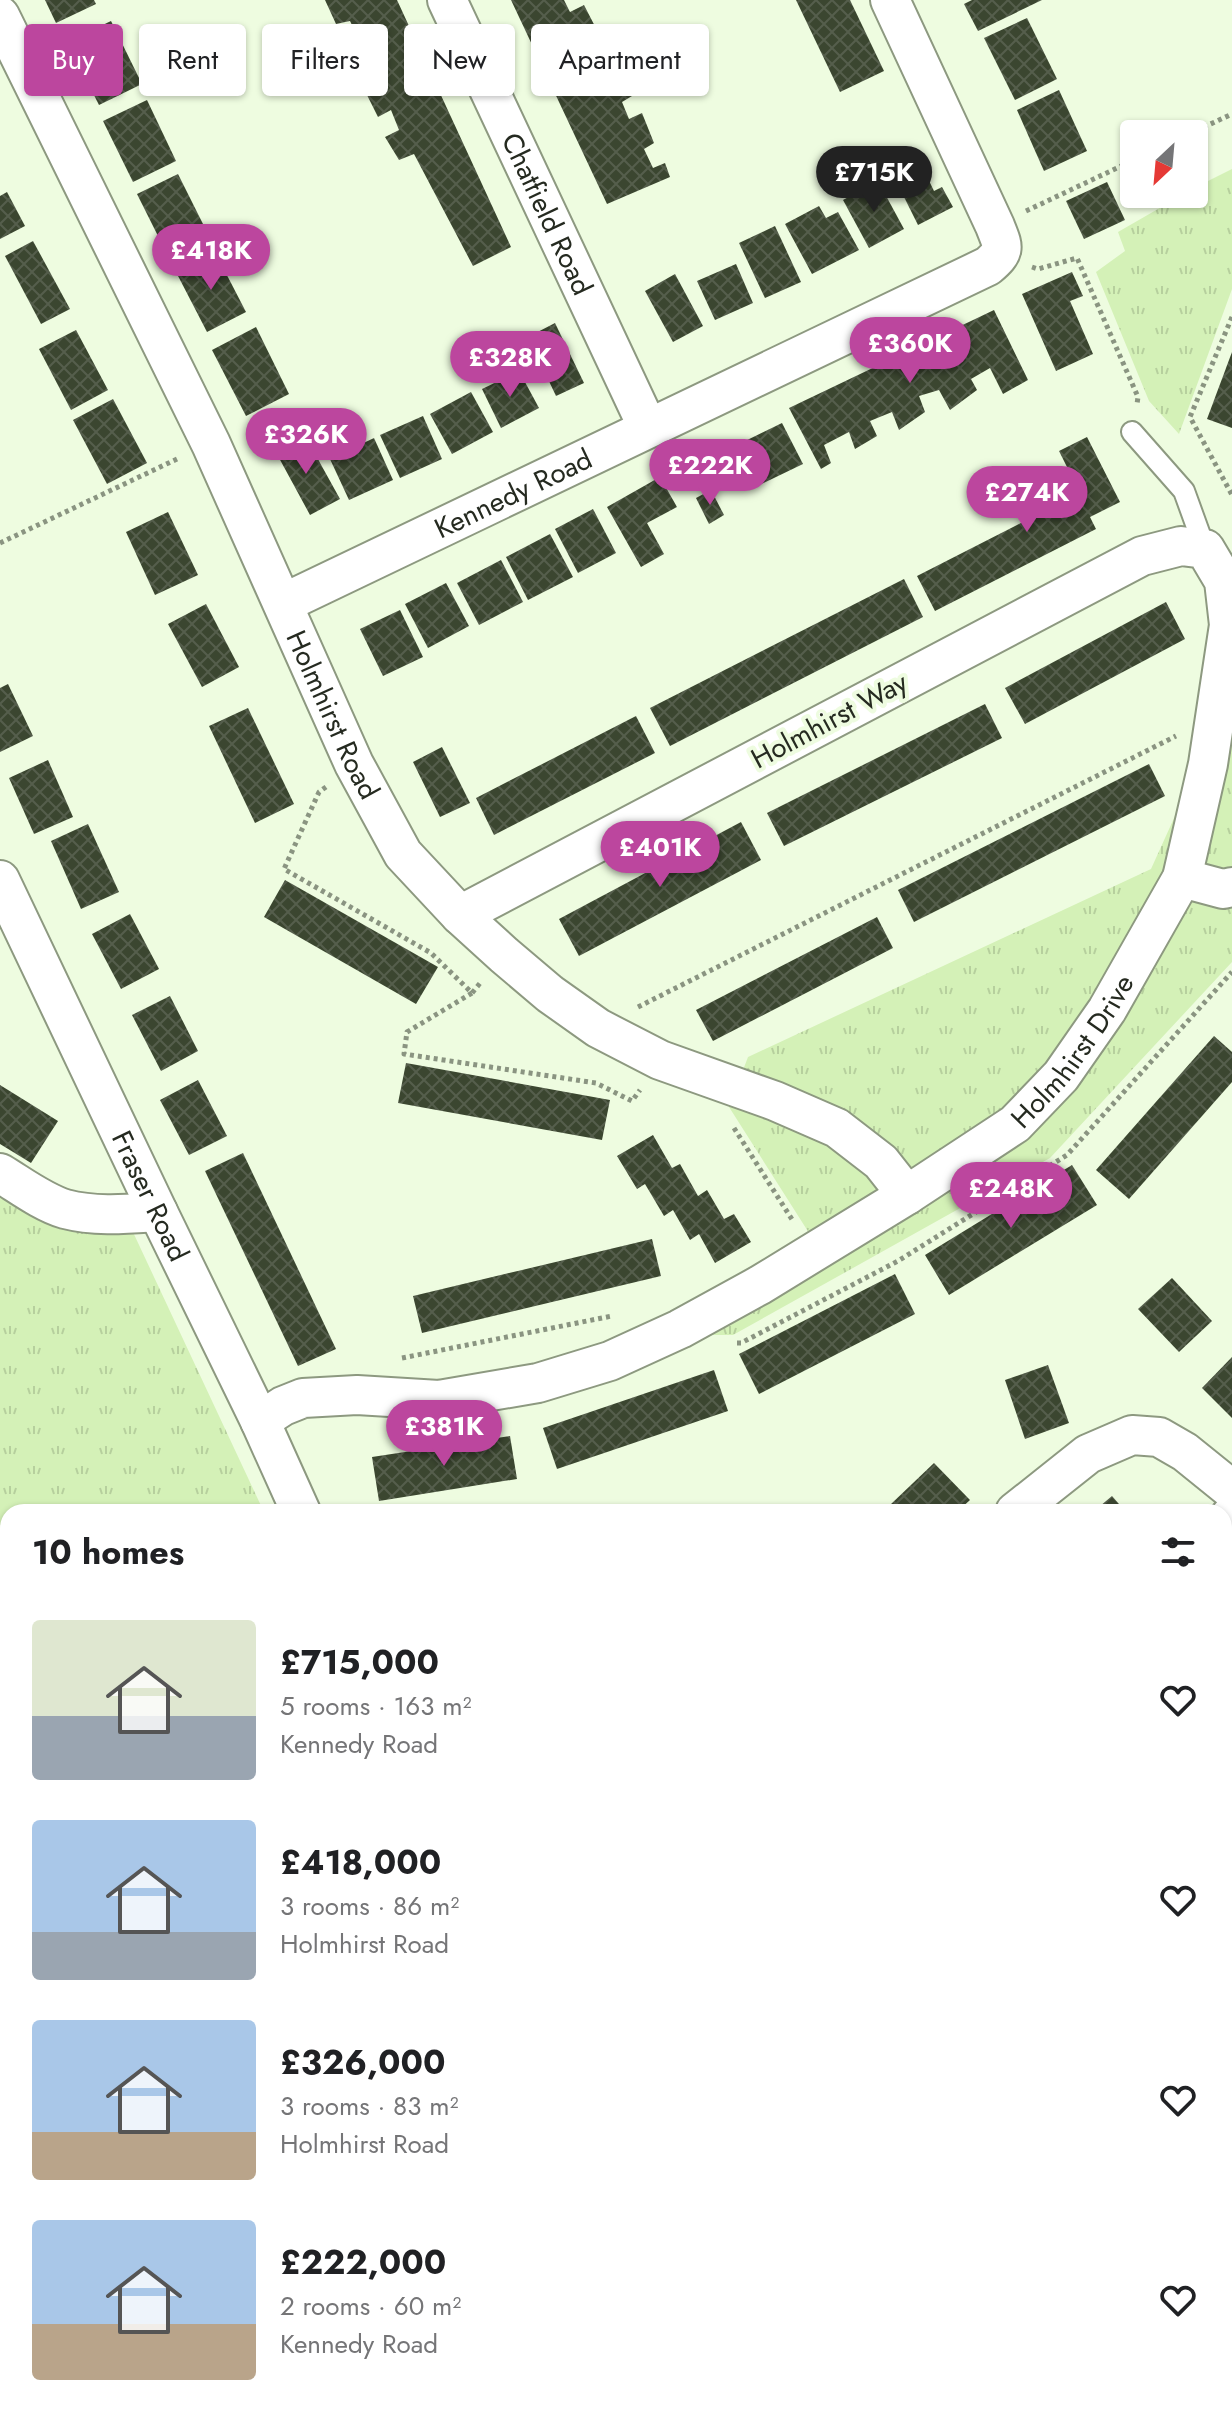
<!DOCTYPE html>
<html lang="en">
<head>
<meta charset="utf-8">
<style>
  body { margin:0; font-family:Jost,sans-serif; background:#f2f2f2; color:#202124; height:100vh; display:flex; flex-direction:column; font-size:30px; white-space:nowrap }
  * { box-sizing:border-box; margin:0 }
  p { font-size:26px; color:#757577 }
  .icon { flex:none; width:44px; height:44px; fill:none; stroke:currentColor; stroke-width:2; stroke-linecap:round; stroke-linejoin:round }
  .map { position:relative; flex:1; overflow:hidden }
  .sheet { position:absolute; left:0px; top:1504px; width:1232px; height:914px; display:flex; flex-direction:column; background:#fff; border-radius:24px 24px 0 0; box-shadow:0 2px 6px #0004 }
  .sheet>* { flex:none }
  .guide { position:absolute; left:24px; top:24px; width:800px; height:72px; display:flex; gap:16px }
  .needle { width:52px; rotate:206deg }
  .controls { position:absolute; left:1120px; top:120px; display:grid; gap:16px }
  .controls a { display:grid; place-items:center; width:88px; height:88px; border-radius:8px; background:#fff; box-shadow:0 2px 6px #0004; font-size:40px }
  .price { position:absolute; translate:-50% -68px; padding:0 18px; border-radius:28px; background:#bc469e; color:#fff; font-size:26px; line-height:52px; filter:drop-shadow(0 2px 4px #0008) }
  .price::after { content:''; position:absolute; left:50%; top:48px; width:24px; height:18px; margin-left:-12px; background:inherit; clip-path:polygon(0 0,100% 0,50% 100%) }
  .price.on { background:#222; color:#fff }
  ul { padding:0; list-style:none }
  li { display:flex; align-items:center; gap:24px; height:200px; padding:0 32px }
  li span { display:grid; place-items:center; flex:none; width:224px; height:160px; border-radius:8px; color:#555 }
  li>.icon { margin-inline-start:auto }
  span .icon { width:96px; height:96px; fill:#fffc; stroke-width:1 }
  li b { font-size:34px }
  h2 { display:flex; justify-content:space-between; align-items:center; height:96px; padding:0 32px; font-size:34px }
  .pill { padding:0 28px; border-radius:8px; background:#fff; box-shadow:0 2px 6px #0004; font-size:28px; line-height:72px }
  .pill.on { background:#bc469e; color:#fff }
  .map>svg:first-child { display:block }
  .grass { fill:url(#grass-tufts) }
  .forest { fill:url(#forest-firs) }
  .pitch { fill:#d4f1b7 }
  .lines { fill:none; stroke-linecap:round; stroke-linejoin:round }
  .stream { stroke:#75885f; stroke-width:11 }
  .building { fill:url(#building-cross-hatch) }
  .lane-casing { stroke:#8d9980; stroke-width:24 }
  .street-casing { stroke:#8d9980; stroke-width:42 }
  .path { stroke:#8a9481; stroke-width:5; stroke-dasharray:4 4; stroke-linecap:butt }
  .lane { stroke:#fff; stroke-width:20 }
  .street { stroke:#fff; stroke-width:38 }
  .labels { text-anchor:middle; stroke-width:8; stroke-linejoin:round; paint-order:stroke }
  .street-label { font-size:28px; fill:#252a20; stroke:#eefce0 }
</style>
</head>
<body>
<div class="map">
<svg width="1232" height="2417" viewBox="0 0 1232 2417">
  <defs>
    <pattern id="grass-tufts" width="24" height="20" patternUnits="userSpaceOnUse" patternTransform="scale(2)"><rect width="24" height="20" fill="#d4f1b7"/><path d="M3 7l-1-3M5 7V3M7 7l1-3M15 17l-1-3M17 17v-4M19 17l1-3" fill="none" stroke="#b6cf9d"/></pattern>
    <pattern id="forest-firs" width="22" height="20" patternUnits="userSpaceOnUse" patternTransform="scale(2)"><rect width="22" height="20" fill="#d4f1b7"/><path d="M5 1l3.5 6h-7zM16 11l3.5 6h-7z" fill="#b6cf9d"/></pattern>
    <pattern id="building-cross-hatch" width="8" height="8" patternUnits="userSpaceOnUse" patternTransform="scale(2)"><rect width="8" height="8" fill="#3b4630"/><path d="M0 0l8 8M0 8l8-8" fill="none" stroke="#555e4c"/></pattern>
  </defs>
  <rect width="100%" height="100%" fill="#eefce0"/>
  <g class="grass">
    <polygon points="1232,169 1232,289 1179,434 1149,401 1096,272 1125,251 1118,232 1184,194 1194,194 1194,188"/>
    <polygon points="1232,690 1232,962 1050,1158 733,1335 713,1335 711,1325 830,1266 729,1107 748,1057 1151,869"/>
    <polygon points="0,1183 132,1230 264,1512 8,1512 8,1572 0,1565"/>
    <polygon points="346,2410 695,2410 698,2417 348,2417"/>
  </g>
  <polygon class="forest" points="785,2410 883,2410 887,2417 789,2417"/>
  <polygon class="pitch" points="491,2410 594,2410 595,2417 464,2417"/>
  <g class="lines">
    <polyline class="stream" points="621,2410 622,2417"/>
  </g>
  <g class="building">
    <polygon points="45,0 94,0 96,4 56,23"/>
    <polygon points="325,0 397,0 511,247 473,266 414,154 399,160 385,137 399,130 391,110 378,117 364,89 378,80 369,61 355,70 343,42 357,35 350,21 336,24"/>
    <polygon points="511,0 564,0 570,12 584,5 601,38 586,46 598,70 615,63 632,96 622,102 629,119 642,113 654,143 644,149 653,168 665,163 670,177 607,204"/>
    <polygon points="796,0 850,0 884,71 840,92"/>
    <polygon points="972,0 1042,0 978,31 964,4"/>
    <polygon points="1027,18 1057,79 1015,100 984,38"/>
    <polygon points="111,21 142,84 99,105 67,42"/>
    <polygon points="1059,90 1087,151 1044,171 1017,110"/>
    <polygon points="147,100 176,161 133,182 103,121"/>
    <polygon points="914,150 934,191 942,187 953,207 918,225 887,163"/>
    <polygon points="178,174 208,234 167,254 137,194"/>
    <polygon points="878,181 904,229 869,248 843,200"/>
    <polygon points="1107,182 1125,220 1084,239 1066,201"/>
    <polygon points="7,192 25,226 0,239 0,196"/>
    <polygon points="819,206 826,218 838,212 859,250 812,274 785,224"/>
    <polygon points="775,226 801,282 765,298 739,243"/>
    <polygon points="33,241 70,309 41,324 5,256"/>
    <polygon points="215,252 246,312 207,332 176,272"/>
    <polygon points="736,264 753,303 715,320 697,281"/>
    <polygon points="1072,272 1083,296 1070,301 1093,354 1056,371 1022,294"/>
    <polygon points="675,274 703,326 673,342 645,291"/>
    <polygon points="994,310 1028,380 1003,394 990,368 971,379 977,390 950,410 939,390 919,396 925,412 899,430 892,412 870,421 877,436 855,449 849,432 824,445 831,463 821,469 789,408"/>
    <polygon points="555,323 584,383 556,396 528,337"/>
    <polygon points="256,327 289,394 246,416 212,350"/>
    <polygon points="76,330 108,390 71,410 39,349"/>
    <polygon points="1232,352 1232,428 1207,419"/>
    <polygon points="519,371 539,408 501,428 482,389"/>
    <polygon points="471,392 493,432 452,454 430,414"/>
    <polygon points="113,399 147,463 107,484 73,420"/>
    <polygon points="423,416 442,459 400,478 380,435"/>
    <polygon points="782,423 803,464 755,487 735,446"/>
    <polygon points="292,434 304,457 314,452 340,499 310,515 272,445"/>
    <polygon points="1087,437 1120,502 1090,517 1096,529 935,611 917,576 1080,493 1059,451"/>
    <polygon points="374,438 393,480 349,500 330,459"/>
    <polygon points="660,477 677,507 647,523 664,554 641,567 607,507"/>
    <polygon points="711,490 724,515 709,524 696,498"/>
    <polygon points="593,509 616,553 578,573 555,529"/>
    <polygon points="168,512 198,575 155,595 126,532"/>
    <polygon points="550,534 573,577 528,600 506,557"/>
    <polygon points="501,560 523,602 479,625 457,583"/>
    <polygon points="904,579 923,617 670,746 650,708"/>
    <polygon points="446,583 469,626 428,648 405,604"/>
    <polygon points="1166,602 1185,639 1025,724 1005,688"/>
    <polygon points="206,604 239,667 202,687 168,624"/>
    <polygon points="400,610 423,657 383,676 360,629"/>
    <polygon points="8,684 33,736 0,752 0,688"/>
    <polygon points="985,704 1002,738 784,846 767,813"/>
    <polygon points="248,708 294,804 255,823 209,726"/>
    <polygon points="636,716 655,753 494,835 476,798"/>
    <polygon points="442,747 470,803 440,817 413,762"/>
    <polygon points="48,760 73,817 34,834 9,778"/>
    <polygon points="1149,764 1165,796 914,922 898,890"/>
    <polygon points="741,822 761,860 579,956 559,919"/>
    <polygon points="88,824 119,892 81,909 51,841"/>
    <polygon points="285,880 438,967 416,1004 264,917"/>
    <polygon points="130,914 159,969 121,989 92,934"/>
    <polygon points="877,917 893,948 713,1041 696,1010"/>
    <polygon points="170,996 198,1051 161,1071 132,1015"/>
    <polygon points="1214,1036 1232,1052 1232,1082 1129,1199 1096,1170"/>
    <polygon points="406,1063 610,1100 602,1140 398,1103"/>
    <polygon points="198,1080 227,1136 189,1155 160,1100"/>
    <polygon points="0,1085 58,1121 31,1163 0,1144"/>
    <polygon points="653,1135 672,1168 680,1164 698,1196 707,1190 724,1219 734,1214 751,1242 715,1263 699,1234 690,1240 673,1210 664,1216 645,1184 637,1189 617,1156"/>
    <polygon points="243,1153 336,1349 298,1366 205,1171"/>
    <polygon points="1072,1165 1097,1205 949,1295 925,1255"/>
    <polygon points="652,1239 661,1276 422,1333 413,1296"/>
    <polygon points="895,1274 915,1314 759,1394 739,1354"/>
    <polygon points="1172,1278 1212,1321 1179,1352 1138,1309"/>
    <polygon points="1232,1357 1232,1418 1202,1388"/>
    <polygon points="1048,1365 1069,1423 1025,1439 1005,1380"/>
    <polygon points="714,1370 728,1411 557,1469 543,1428"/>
    <polygon points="510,1436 517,1479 379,1501 372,1457"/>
    <polygon points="934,1463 970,1500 957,1512 897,1512 890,1505"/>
    <polygon points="1112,1496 1126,1512 1093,1512"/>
    <polygon points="1224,1644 1232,1652 1232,1705 1226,1711 1224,1709"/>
    <polygon points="8,1809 8,1849 0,1840 0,1817"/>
    <polygon points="1229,2066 1232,2070 1232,2130 1224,2122 1224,2071"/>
    <polygon points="0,2309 8,2326 8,2342 0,2345"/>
    <polygon points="8,2354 8,2410 48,2410 35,2417 4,2417 0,2409 0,2358"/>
    <polygon points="231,2410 271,2410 280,2417 226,2417"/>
    <polygon points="984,2410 1034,2410 1035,2417 986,2417"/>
  </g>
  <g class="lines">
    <g class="lane-casing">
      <polyline id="lane" points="1132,432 1184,491 1205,549"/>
    </g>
    <g class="street-casing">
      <g id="street">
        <path id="s1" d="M447,0L648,428"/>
        <path id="s2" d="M0,16L211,444L354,764L403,854L460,915L504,955L550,994L598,1028L660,1060L775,1101L837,1128L881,1162L907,1195"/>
        <path id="s3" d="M284,603L988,266C1007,250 1003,247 995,226L890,0"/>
        <polyline points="1182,878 1223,889 1232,887"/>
        <path id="s4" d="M0,880L158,1212L260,1421L301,1512"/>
        <path d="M0,1173C20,1185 42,1202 65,1209C96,1217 127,1214 158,1212"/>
        <path id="s5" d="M260,1421L283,1406L303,1398L357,1395L439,1400L538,1383L610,1361L680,1329L760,1285L907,1195L1015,1124L1061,1076L1107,1010L1182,878L1208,764L1229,625L1224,581L1205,549L1181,546L1142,556L460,915"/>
        <polyline points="1015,1512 1088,1454 1132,1435 1159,1437 1185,1452 1232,1490"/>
        <polyline points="1224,1523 1232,1514"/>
        <polyline points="0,1601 8,1607"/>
        <polyline points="0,1664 8,1650"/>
        <polyline points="1224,1938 1232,1954"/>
        <polyline points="0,2145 8,2160"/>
        <polyline points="1224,2346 1232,2372"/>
        <polyline points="134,2410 136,2417"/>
        <polyline points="736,2410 739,2417"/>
      </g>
    </g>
    <g class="path">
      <polyline points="1189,134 1232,114"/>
      <polyline points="1026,211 1134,160"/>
      <polyline points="1032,267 1038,269 1077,258 1138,397 1137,404"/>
      <polyline points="1232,317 1190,417 1232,495"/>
      <polyline points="0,543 177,459"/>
      <polyline points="326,787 319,792 284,869 431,953 472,993 481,982"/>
      <polyline points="472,993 407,1032 404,1054 596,1083 632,1101 640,1090"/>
      <polyline points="638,1007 1176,736"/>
      <polyline points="734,1128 793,1221"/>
      <polyline points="737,1343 741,1343 898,1261 1067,1155 1232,972"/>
      <polyline points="402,1358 612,1316"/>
      <polyline points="0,1735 8,1743"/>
    </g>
    <use href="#lane" class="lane"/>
    <use href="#street" class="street"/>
  </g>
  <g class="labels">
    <g class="street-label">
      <text dy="10" stroke="none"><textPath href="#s1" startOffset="236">Chatfield Road</textPath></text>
      <text dy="10" stroke="none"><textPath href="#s3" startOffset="254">Kennedy Road</textPath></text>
      <text dy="10" stroke="none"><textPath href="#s2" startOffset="774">Holmhirst Road</textPath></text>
      <text transform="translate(829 720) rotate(-28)" y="10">Holmhirst Way</text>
      <text dy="10" stroke="none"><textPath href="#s5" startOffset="924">Holmhirst Drive</textPath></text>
      <text dy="10" stroke="none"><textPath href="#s4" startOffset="350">Fraser Road</textPath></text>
    </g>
  </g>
</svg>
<div class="controls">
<a><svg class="needle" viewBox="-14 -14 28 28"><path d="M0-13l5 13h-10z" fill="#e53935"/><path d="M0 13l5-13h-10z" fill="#757577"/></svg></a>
</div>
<b class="price on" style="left:874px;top:214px">£715K</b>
<b class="price" style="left:211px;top:292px">£418K</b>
<b class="price" style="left:910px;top:385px">£360K</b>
<b class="price" style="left:510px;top:399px">£328K</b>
<b class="price" style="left:306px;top:476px">£326K</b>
<b class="price" style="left:710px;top:507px">£222K</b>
<b class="price" style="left:1027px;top:534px">£274K</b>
<b class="price" style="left:660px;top:889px">£401K</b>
<b class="price" style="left:1011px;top:1230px">£248K</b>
<b class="price" style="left:444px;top:1468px">£381K</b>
<div class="guide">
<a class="pill on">Buy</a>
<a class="pill">Rent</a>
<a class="pill">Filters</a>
<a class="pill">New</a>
<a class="pill">Apartment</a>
</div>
<section class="sheet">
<h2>10 homes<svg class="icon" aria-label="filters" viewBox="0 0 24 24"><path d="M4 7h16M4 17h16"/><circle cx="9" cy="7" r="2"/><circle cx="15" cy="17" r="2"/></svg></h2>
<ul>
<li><span style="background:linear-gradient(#dfe7d0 60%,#9aa5b1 0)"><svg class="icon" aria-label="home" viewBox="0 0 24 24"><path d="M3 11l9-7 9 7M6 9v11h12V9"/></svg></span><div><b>£715,000</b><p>5 rooms · 163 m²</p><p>Kennedy Road</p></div><svg class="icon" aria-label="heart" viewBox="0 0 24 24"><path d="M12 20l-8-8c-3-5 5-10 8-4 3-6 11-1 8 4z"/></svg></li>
<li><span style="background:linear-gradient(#a9c7e8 70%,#9aa5b1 0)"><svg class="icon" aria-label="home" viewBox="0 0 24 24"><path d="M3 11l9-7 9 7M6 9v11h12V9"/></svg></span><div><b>£418,000</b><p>3 rooms · 86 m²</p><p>Holmhirst Road</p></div><svg class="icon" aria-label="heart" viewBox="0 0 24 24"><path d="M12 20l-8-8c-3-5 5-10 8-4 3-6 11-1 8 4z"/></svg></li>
<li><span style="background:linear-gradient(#a9c7e8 70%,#b9a48a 0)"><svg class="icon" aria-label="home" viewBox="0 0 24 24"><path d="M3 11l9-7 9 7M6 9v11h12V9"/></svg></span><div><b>£326,000</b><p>3 rooms · 83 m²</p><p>Holmhirst Road</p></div><svg class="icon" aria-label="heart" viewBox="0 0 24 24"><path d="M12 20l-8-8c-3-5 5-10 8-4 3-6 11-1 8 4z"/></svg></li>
<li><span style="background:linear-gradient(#a9c7e8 65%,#b9a48a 0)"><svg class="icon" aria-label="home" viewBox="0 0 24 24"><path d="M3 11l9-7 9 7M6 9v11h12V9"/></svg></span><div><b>£222,000</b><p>2 rooms · 60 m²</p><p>Kennedy Road</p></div><svg class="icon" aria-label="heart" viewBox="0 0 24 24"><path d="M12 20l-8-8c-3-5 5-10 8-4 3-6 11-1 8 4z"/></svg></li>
</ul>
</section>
</div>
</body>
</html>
